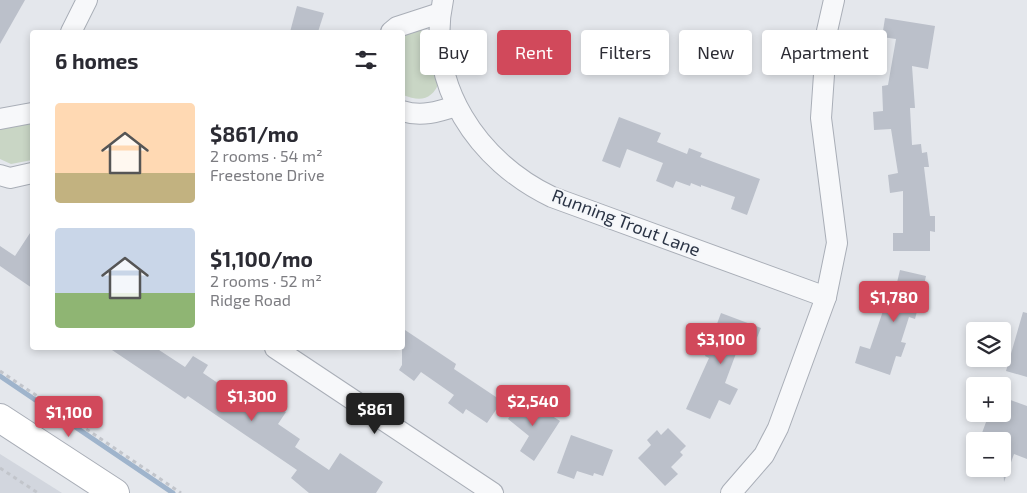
<!DOCTYPE html>
<html lang="en">
<head>
<meta charset="utf-8">
<style>
  body { margin:0; font-family:"Exo 2",sans-serif; background:#f7f7f7; color:#2b2b33; height:100vh; display:flex; flex-direction:column; font-size:19px; white-space:nowrap }
  * { box-sizing:border-box; margin:0 }
  p { font-size:16px; color:#7c7c81 }
  .icon { flex:none; width:28px; height:28px; fill:none; stroke:currentColor; stroke-width:2; stroke-linecap:round; stroke-linejoin:round }
  .map { position:relative; flex:1; overflow:hidden }
  .sheet { position:absolute; left:30px; top:30px; width:375px; height:320px; display:flex; flex-direction:column; background:#fff; border-radius:5px; box-shadow:0 2px 8px #0003 }
  .sheet>* { flex:none }
  .hud { position:absolute; left:420px; top:30px; width:475px; height:45px; display:flex; gap:10px }
  .fabs { position:absolute; left:966px; top:322px; display:grid; gap:10px }
  .fabs a { display:grid; place-items:center; width:45px; height:45px; border-radius:5px; background:#fff; box-shadow:0 2px 8px #0003; font-size:25px }
  .price { position:absolute; translate:-50% -42px; padding:0 11px; border-radius:5px; background:#d1495b; color:#fff; font-size:16px; line-height:32px; filter:drop-shadow(0 1px 2px #0008) }
  .price::after { content:''; position:absolute; left:50%; top:30px; width:15px; height:11px; margin-left:-8px; background:inherit; clip-path:polygon(0 0,100% 0,50% 100%) }
  .price.selected { background:#222; color:#fff }
  ul { padding:0; list-style:none }
  li { display:flex; align-items:center; gap:15px; height:125px; padding:0 25px }
  li span { display:grid; place-items:center; flex:none; width:140px; height:100px; border-radius:5px; color:#555 }
  li>.icon { margin-inline-start:auto }
  span .icon { width:60px; height:60px; fill:#fffc; stroke-width:1 }
  li b { font-size:21px }
  h2 { display:flex; justify-content:space-between; align-items:center; height:60px; padding:0 25px; font-size:21px }
  .tag { padding:0 18px; border-radius:5px; background:#fff; box-shadow:0 2px 8px #0003; font-size:18px; line-height:45px }
  .tag.selected { background:#d1495b; color:#fff }
  .map>svg:first-child { display:block }
  .built { fill:#d2d6de }
  .green { fill:#c9d6c5 }
  .lines { fill:none; stroke-linecap:round; stroke-linejoin:round }
  .stream { stroke:#9fb4cc; stroke-width:5 }
  .building { fill:#bbc0ca }
  .street-casing { stroke:#a9aeb7; stroke-width:22 }
  .secondary-casing { stroke:#a9aeb7; stroke-width:30 }
  .path { stroke:#c2c5cb; stroke-width:3; stroke-dasharray:4 4; stroke-linecap:butt }
  .street { stroke:#f7f8fa; stroke-width:20 }
  .secondary { stroke:#fff; stroke-width:28 }
  .labels { text-anchor:middle; stroke-width:4; stroke-linejoin:round; paint-order:stroke }
  .street-label { font-size:18px; fill:#2b3445; stroke:#f4f6f9 }
</style>
</head>
<body>
<div class="map">
<svg width="1027" height="493" viewBox="0 0 1027 493">
  <rect width="100%" height="100%" fill="#e4e7ec"/>
  <polygon class="built" points="0,454 62,493 0,493"/>
  <g class="green">
    <path d="M415,28C438,34 437,61 440,81C432,100 421,102 403,95L402,32Z"/>
    <polygon points="32,118 32,160 11,164 0,159 0,126"/>
  </g>
  <g class="lines">
    <polyline class="stream" points="0,376 173,493"/>
  </g>
  <g class="building">
    <polygon points="0,0 25,0 0,44"/>
    <polygon points="297,6 324,13 318,32 290,32"/>
    <polygon points="885,18 935,26 928,69 912,66 915,108 910,108 912,145 921,144 922,153 927,152 929,167 924,167 930,216 935,216 935,232 930,231 930,251 893,251 893,233 903,233 903,191 890,193 888,175 898,173 891,129 874,130 873,112 883,111 882,86 888,85 896,39 882,37"/>
    <polygon points="619,117 661,133 657,142 687,154 689,148 702,153 700,157 760,179 747,215 731,209 735,197 701,185 701,187 691,183 690,186 676,181 673,188 656,181 663,163 627,149 620,168 602,161"/>
    <polygon points="32,230 32,288 0,266 0,246 15,256"/>
    <polygon points="900,270 926,276 924,285 929,286 925,301 920,300 915,319 909,317 901,342 906,343 901,357 896,356 890,375 855,363 860,346 870,349 883,311 879,310 884,292 894,295"/>
    <polygon points="1023,312 1027,313 1027,377 1006,371"/>
    <polygon points="721,313 761,328 754,345 741,340 725,383 738,389 730,405 719,400 710,419 686,409 709,358 705,356"/>
    <polygon points="402,328 456,364 454,369 502,401 487,423 466,409 463,414 448,403 454,395 421,372 414,381 399,370 402,365"/>
    <polygon points="109,348 156,348 185,367 193,356 208,365 203,373 237,396 242,388 269,406 271,403 286,412 278,424 300,439 295,447 329,470 340,453 383,482 376,493 309,493 291,478 297,470 188,396 185,399"/>
    <polygon points="523,397 560,421 534,461 520,451 529,436 508,419"/>
    <polygon points="1002,397 1027,406 1027,459 1014,454 1004,482 1002,441 979,441 989,414 1002,414"/>
    <polygon points="668,428 686,446 680,452 683,455 671,467 678,474 665,486 638,458 651,445 647,440 657,430 661,435"/>
    <polygon points="571,435 613,450 603,476 594,473 593,476 577,471 574,479 557,473"/>
  </g>
  <g class="lines">
    <g class="street-casing">
      <g id="street">
        <path d="M443,0C425,84 478,162 552,197L826,297"/>
        <polyline points="71,32 87,0"/>
        <polyline points="391,32 397,27 440,13"/>
        <path d="M402,111C421,117 438,112 456,106"/>
        <polyline points="0,119 32,113"/>
        <polyline points="0,175 10,178 32,173"/>
        <polyline points="275,348 493,493"/>
        <polyline points="731,493 764,455 778,428 826,297 837,243 821,118 827,31 834,0"/>
      </g>
    </g>
    <g class="secondary-casing">
      <polyline id="secondary" points="0,418 115,493"/>
    </g>
    <g class="path">
      <polyline points="0,371 181,493"/>
      <polyline points="0,468 38,493"/>
    </g>
    <use href="#street" class="street"/>
    <use href="#secondary" class="secondary"/>
  </g>
  <g class="labels">
    <g class="street-label">
      <text transform="translate(626 223) rotate(21)" y="6">Running Trout Lane</text>
    </g>
  </g>
</svg>
<div class="fabs">
<a><svg class="icon" aria-label="layers" viewBox="0 0 24 24"><path d="M12 4l9 5-9 5-9-5zM3 14l9 5 9-5"/></svg></a>
<a>+</a>
<a>−</a>
</div>
<b class="price" style="left:894px;top:323px">$1,780</b>
<b class="price" style="left:721px;top:365px">$3,100</b>
<b class="price" style="left:252px;top:422px">$1,300</b>
<b class="price" style="left:533px;top:427px">$2,540</b>
<b class="price selected" style="left:375px;top:435px">$861</b>
<b class="price" style="left:69px;top:438px">$1,100</b>
<div class="hud">
<a class="tag">Buy</a>
<a class="tag selected">Rent</a>
<a class="tag">Filters</a>
<a class="tag">New</a>
<a class="tag">Apartment</a>
</div>
<section class="sheet">
<h2>6 homes<svg class="icon" aria-label="filters" viewBox="0 0 24 24"><path d="M4 7h16M4 17h16"/><circle cx="9" cy="7" r="2"/><circle cx="15" cy="17" r="2"/></svg></h2>
<ul>
<li><span style="background:linear-gradient(#ffd9b3 70%,#c2b280 0)"><svg class="icon" aria-label="home" viewBox="0 0 24 24"><path d="M3 11l9-7 9 7M6 9v11h12V9"/></svg></span><div><b>$861/mo</b><p>2 rooms · 54 m²</p><p>Freestone Drive</p></div></li>
<li><span style="background:linear-gradient(#c9d6e8 65%,#8fb573 0)"><svg class="icon" aria-label="home" viewBox="0 0 24 24"><path d="M3 11l9-7 9 7M6 9v11h12V9"/></svg></span><div><b>$1,100/mo</b><p>2 rooms · 52 m²</p><p>Ridge Road</p></div></li>
</ul>
</section>
</div>
</body>
</html>
